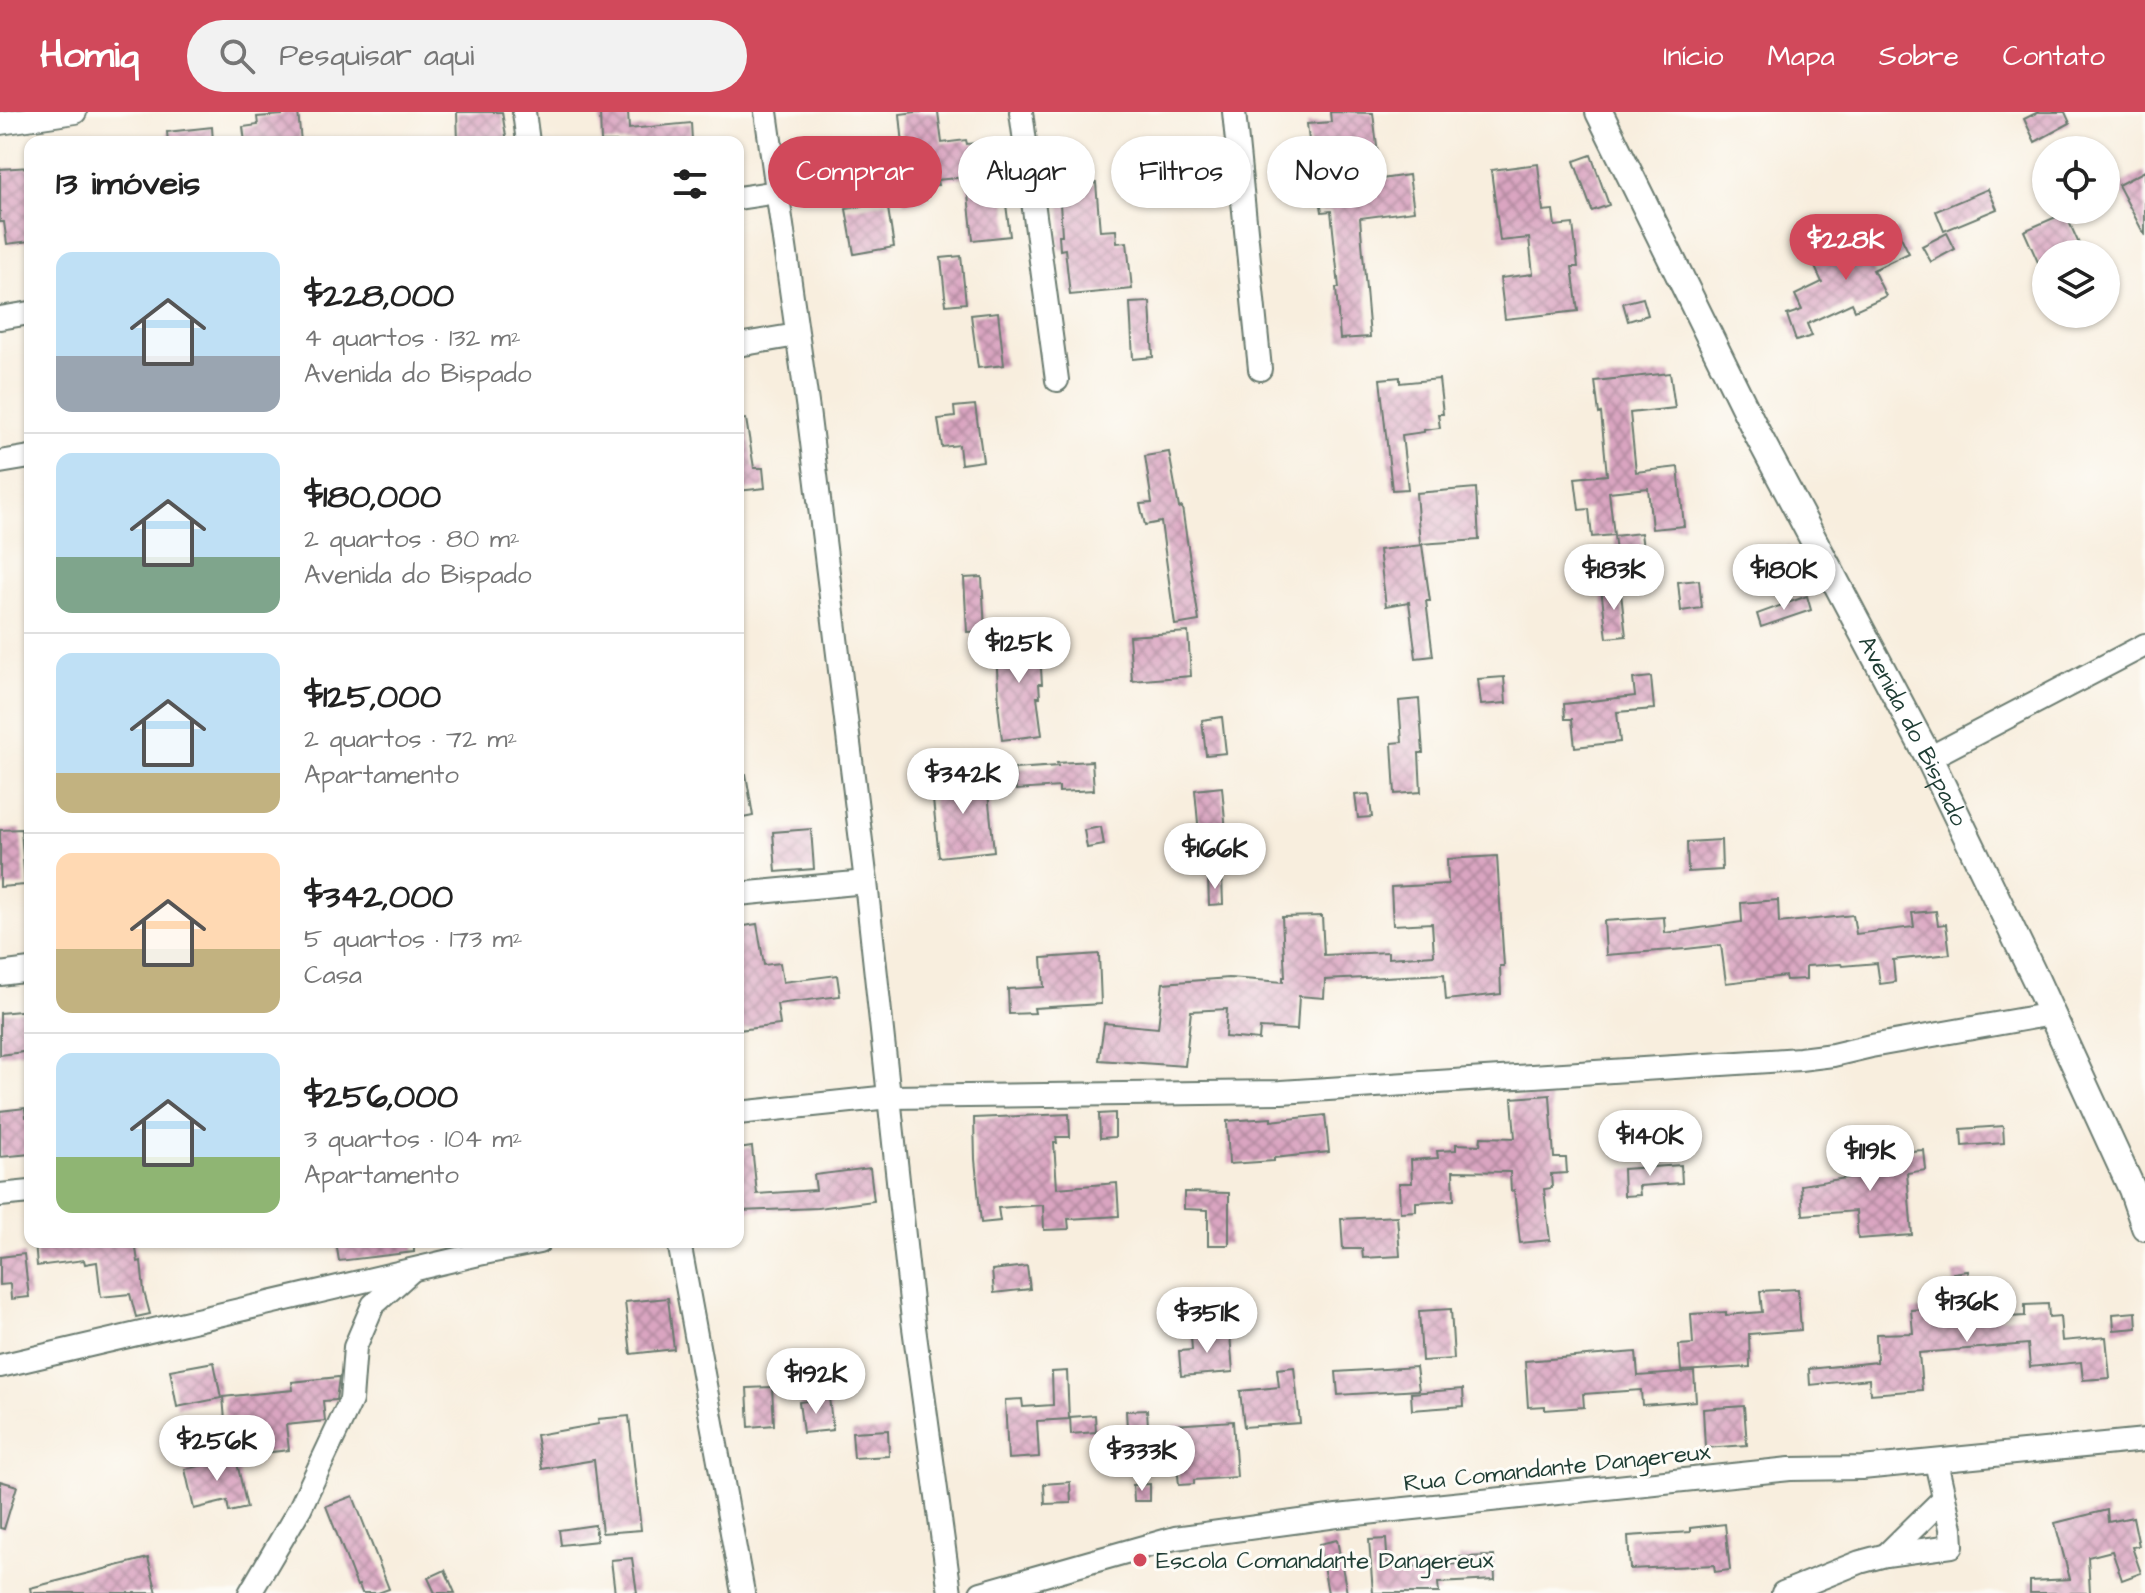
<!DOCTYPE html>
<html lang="pt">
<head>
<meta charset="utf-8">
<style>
  body { margin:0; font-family:"Architects Daughter",sans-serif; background:#f2f2f2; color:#222; height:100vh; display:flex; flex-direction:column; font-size:30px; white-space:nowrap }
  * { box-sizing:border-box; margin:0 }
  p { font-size:26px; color:#767676 }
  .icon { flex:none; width:44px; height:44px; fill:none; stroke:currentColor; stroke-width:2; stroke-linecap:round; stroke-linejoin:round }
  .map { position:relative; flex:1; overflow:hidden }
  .details { position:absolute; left:24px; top:24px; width:720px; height:1112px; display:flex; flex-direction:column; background:#fff; border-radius:16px; box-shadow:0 2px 6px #0004 }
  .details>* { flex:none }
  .banner { position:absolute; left:768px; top:24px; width:760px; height:72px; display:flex; gap:16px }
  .tools { position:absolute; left:2032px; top:24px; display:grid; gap:16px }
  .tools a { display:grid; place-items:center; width:88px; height:88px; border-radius:50%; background:#fff; box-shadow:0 2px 6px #0004; font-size:40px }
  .price { position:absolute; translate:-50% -68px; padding:0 18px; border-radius:28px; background:#fff; color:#222; font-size:26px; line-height:52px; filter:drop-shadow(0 2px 4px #0008) }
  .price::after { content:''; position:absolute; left:50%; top:48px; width:24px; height:18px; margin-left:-12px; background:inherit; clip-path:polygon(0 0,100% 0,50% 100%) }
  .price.active { background:#d1495b; color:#fff }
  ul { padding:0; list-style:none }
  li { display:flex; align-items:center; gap:24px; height:200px; padding:0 32px }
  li+li { border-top:2px solid #e0e0e0 }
  li span { display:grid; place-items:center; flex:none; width:224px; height:160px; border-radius:16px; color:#555 }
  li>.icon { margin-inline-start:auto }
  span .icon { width:96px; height:96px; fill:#fffc; stroke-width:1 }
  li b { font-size:34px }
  h2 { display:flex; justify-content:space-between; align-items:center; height:96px; padding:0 32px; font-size:34px }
  .pill { padding:0 28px; border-radius:36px; background:#fff; box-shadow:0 2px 6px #0004; font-size:28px; line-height:72px }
  .pill.active { background:#d1495b; color:#fff }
  header { display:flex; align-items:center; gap:48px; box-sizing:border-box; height:112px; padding:0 40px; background:#d1495b; color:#fff }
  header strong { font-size:38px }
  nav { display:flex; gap:44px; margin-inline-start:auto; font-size:28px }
  .search { width:560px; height:72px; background:#f2f2f2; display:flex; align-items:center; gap:20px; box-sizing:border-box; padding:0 28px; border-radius:44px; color:#767676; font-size:30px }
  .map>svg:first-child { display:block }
  .building { fill:url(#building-cross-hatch) }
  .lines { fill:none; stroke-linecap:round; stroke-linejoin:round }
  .minor-casing { stroke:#6b7b70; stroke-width:26 }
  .major-casing { stroke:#6b7b70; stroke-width:30 }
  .minor { stroke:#fff; stroke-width:22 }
  .major { stroke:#fff; stroke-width:26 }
  .poi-dot { fill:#d1495b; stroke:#fdfcf7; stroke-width:3 }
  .labels { text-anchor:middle; stroke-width:6; stroke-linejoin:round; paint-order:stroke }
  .street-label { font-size:24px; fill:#1f3d34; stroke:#fdfcf7 }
  .poi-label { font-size:24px; fill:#1f3d34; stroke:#fdfcf7; text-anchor:start }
</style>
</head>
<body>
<header>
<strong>Homiq</strong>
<div class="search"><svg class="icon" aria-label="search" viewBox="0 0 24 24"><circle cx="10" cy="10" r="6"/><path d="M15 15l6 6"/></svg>Pesquisar aqui</div>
<nav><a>Início</a><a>Mapa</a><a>Sobre</a><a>Contato</a></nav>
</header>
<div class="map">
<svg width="2145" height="1481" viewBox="0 0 2145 1481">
  <defs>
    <pattern id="building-cross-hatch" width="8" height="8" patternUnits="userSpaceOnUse" patternTransform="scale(2)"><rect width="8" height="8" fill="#daa5c1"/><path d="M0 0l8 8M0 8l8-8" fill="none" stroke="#b0889e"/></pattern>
  </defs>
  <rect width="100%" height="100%" fill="#fdfcf7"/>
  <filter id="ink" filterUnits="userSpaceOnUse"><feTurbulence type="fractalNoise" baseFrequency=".0125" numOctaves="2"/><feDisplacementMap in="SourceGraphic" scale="16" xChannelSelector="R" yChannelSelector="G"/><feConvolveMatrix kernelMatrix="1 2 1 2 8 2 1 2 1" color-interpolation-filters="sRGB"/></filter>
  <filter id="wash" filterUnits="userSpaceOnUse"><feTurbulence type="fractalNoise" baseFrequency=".006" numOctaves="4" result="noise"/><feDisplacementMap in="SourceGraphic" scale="32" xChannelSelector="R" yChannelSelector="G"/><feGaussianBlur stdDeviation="1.8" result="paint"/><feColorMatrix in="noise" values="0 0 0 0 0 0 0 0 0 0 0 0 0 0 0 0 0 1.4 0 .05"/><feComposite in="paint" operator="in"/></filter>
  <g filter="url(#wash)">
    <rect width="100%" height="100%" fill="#f8eede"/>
    <g id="blocks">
      <g class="building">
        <polygon points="282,0 298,0 301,30 245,30 243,15 258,13 257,5 282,3"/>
        <polygon points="457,0 502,0 507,30 458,30"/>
        <polygon points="600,0 628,0 629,17 691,11 692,28 674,30 601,30"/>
        <polygon points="916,0 938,0 942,31 966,28 967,32 998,29 1010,124 973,128 966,65 937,68 938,73 925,74 926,88 904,91 903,74 907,74 900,2"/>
        <polygon points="1330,0 1373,1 1381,67 1409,63 1414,99 1360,106 1370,225 1340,227 1336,176 1339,176 1331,99 1322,100 1316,61 1313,61 1307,12 1331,10"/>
        <polygon points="2038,0 2065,0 2070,11 2035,30 2024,7"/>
        <polygon points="212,15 213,30 168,30 167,20"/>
        <polygon points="1591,43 1609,93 1592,99 1574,49"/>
        <polygon points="1538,52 1543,99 1553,98 1555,114 1573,112 1578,155 1572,155 1578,199 1505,207 1500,166 1533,162 1529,126 1500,129 1491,58"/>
        <polygon points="30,55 30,129 7,132 4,110 0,110 0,57"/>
        <polygon points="2145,59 2145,124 2118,73"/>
        <polygon points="1096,71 1100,119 1116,118 1117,131 1127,130 1132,177 1070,183 1065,137 1060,138 1059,123 1062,123 1059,75"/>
        <polygon points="1988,77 1997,97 1944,119 1936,99"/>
        <polygon points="887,90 894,135 854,142 846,97"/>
        <polygon points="2065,101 2080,134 2062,142 2046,142 2046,168 2024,119"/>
        <polygon points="1897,117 1909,141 1873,158 1886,184 1855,198 1852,191 1807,212 1812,224 1796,229 1787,203 1802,198 1795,183 1822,170 1814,153 1843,140 1844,142"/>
        <polygon points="1947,121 1955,137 1931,150 1922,134"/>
        <polygon points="961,144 966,191 946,193 941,146"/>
        <polygon points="1643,186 1648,203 1628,209 1623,191"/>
        <polygon points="1150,190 1153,245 1133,247 1130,191"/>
        <polygon points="998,200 1004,253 978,256 971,203"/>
        <polygon points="1670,261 1675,296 1630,301 1636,360 1678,355 1684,414 1652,417 1648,376 1609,380 1614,423 1592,425 1589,397 1579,398 1575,366 1607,363 1601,301 1599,302 1595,269"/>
        <polygon points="1400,265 1400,271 1439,267 1443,302 1438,302 1440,316 1424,318 1424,320 1402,323 1408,377 1392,378 1380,267"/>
        <polygon points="975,293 983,349 961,352 959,333 942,335 938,307 955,305 954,295"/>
        <polygon points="746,307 754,356 763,356 765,376 738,379 738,308"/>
        <polygon points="1169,340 1179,396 1182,395 1199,509 1175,513 1161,410 1145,413 1140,392 1152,391 1145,344"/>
        <polygon points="1476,376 1479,428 1420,432 1416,381"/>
        <polygon points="1641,421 1648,475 1621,479 1614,424"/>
        <polygon points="1422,433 1430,489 1426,489 1433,544 1416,546 1409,490 1386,494 1379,438"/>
        <polygon points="1789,435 1794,450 1751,464 1746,449"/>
        <polygon points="982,465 985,519 967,520 964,466"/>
        <polygon points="1699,468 1702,496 1681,499 1678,470"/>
        <polygon points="1620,473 1626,524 1607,526 1601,476"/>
        <polygon points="1807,484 1811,498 1761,515 1757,502"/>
        <polygon points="1024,520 1024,528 1039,527 1042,572 1039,572 1040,585 1037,585 1042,623 1002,628 998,592 999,592 995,522"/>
        <polygon points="1188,520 1191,564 1132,569 1129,524"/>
        <polygon points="1504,565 1506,591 1481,593 1478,567"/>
        <polygon points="1651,565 1654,597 1617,600 1620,630 1575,635 1572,607 1565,607 1564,592 1635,584 1633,567"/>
        <polygon points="1419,587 1423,641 1419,641 1421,680 1395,682 1392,631 1402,630 1399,589"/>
        <polygon points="1222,605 1226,641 1206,643 1202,608"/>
        <polygon points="1092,649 1094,678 1059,680 1059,675 1016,678 1014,657 1058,654 1057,651"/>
        <polygon points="738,662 746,662 753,704 738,707"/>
        <polygon points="986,662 994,739 939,745 931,669"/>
        <polygon points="1222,675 1226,720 1199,722 1195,678"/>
        <polygon points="1369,682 1372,705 1358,706 1355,683"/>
        <polygon points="1101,715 1104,733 1087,736 1084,718"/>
        <polygon points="21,717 25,773 0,775 0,718"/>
        <polygon points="811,717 814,757 776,760 773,720"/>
        <polygon points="1721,728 1722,758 1688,760 1687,730"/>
        <polygon points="1497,744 1504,854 1500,854 1501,882 1446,888 1444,862 1325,868 1324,886 1299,884 1297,918 1260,916 1259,928 1225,925 1227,897 1191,899 1185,954 1099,948 1104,911 1158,916 1163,871 1229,866 1283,870 1283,865 1285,865 1282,805 1322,804 1324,843 1388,840 1388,846 1434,843 1432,811 1393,813 1391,775 1448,772 1447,747"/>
        <polygon points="1208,765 1222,765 1223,792 1209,793"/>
        <polygon points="1778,788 1779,811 1853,803 1856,822 1914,815 1912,801 1936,799 1938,813 1946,812 1950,842 1893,848 1895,870 1880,872 1877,851 1842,854 1841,852 1806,854 1806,867 1786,868 1785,864 1726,871 1721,833 1686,837 1606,843 1604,809 1664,805 1665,821 1742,810 1741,791"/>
        <polygon points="757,812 764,853 780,851 783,870 837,863 840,884 777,892 780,913 738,918 738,815"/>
        <polygon points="1099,842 1101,892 1034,896 1035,901 1009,902 1008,877 1044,875 1042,846"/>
        <polygon points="30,898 30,939 0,943 0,901"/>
        <polygon points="1550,983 1554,1046 1566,1046 1567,1061 1551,1062 1552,1076 1544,1077 1550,1128 1520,1131 1514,1078 1511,1079 1510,1060 1453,1059 1454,1088 1416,1090 1416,1099 1400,1100 1399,1071 1412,1071 1411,1048 1438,1046 1437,1039 1456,1038 1456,1032 1480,1033 1481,1025 1515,1026 1512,986"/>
        <polygon points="25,996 26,1005 30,1005 30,1042 0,1045 0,999"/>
        <polygon points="1115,1001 1115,1025 1100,1026 1099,1002"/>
        <polygon points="1069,1002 1070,1025 1056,1025 1057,1031 1054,1031 1057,1076 1117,1071 1119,1104 1068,1107 1069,1117 1044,1118 1043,1093 998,1096 1000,1109 981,1111 975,1047 974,1006"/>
        <polygon points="1325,1003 1329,1040 1274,1046 1274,1049 1229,1052 1227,1009 1271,1006 1271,1009"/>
        <polygon points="2003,1014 2004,1031 1962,1034 1961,1017"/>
        <polygon points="752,1035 757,1082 816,1078 814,1063 870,1056 874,1089 818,1096 738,1099 738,1037"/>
        <polygon points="1924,1038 1926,1058 1907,1061 1912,1123 1858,1127 1856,1099 1803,1103 1801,1073 1853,1065 1851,1043"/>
        <polygon points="1681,1053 1682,1071 1639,1074 1640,1083 1624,1084 1623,1057"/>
        <polygon points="1184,1080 1229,1081 1229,1133 1208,1133 1208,1098 1184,1097"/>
        <polygon points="1397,1104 1400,1144 1363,1146 1362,1137 1343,1137 1341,1107"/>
        <polygon points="35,1130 135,1130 138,1150 141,1149 144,1180 150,1202 136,1205 130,1182 101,1185 97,1150 85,1152 84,1148 37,1154"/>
        <polygon points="336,1130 414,1130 414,1140 339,1149"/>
        <polygon points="24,1142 29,1185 11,1187 10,1172 0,1173 0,1145"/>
        <polygon points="1027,1154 1030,1177 994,1181 992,1158"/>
        <polygon points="1968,1159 1973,1207 2025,1204 2025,1193 2048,1192 2049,1205 2060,1204 2062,1229 2106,1225 2110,1266 2083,1268 2081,1250 2030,1255 2028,1232 1919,1241 1922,1278 1870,1282 1869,1267 1810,1273 1809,1257 1877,1250 1876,1222 1913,1221 1911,1198 1956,1195 1953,1161"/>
        <polygon points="1798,1177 1801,1218 1749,1222 1750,1255 1681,1259 1679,1233 1693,1232 1691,1202 1726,1200 1726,1203 1762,1200 1760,1179"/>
        <polygon points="668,1186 674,1237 631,1242 625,1190"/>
        <polygon points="1451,1197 1454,1247 1422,1249 1419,1199"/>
        <polygon points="2136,1200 2137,1216 2114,1218 2113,1202"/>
        <polygon points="1214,1221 1214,1223 1230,1222 1233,1260 1181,1264 1179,1239 1192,1238 1191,1223"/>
        <polygon points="1636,1240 1638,1264 1694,1260 1696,1289 1642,1293 1641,1278 1583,1282 1584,1295 1545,1298 1545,1294 1528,1295 1525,1249"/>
        <polygon points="214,1250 221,1286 177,1295 170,1258"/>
        <polygon points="1294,1255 1300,1311 1244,1315 1240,1279 1279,1275 1277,1257"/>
        <polygon points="1416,1255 1419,1278 1338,1283 1336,1260"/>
        <polygon points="1067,1259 1069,1307 1037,1309 1039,1345 1008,1347 1005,1288 1022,1287 1023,1295 1053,1293 1052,1260"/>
        <polygon points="339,1265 336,1288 323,1289 325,1309 286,1313 289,1338 244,1343 239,1307 225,1308 223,1285 293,1278 292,1270"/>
        <polygon points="772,1275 774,1313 749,1315 747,1276"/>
        <polygon points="1463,1277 1464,1294 1412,1298 1411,1281"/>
        <polygon points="829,1286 833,1318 803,1321 799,1290"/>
        <polygon points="1744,1294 1747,1333 1705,1336 1703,1297"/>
        <polygon points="1147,1298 1148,1314 1127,1316 1126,1299"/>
        <polygon points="1095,1303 1096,1320 1071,1322 1070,1305"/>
        <polygon points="629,1304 641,1418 602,1421 594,1348 542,1357 536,1323 599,1312 598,1307"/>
        <polygon points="1233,1309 1237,1365 1194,1368 1194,1372 1179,1373 1173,1313"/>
        <polygon points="888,1318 889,1344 854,1346 852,1320"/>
        <polygon points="234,1337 247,1396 229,1400 227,1389 194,1397 185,1357 213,1351 210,1342"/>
        <polygon points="0,1369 17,1374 4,1417 0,1416"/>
        <polygon points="1070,1370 1071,1391 1045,1392 1044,1372"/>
        <polygon points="1150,1372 1150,1389 1134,1389 1133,1373"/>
        <polygon points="353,1384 389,1477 378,1481 362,1481 359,1473 357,1474 326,1394"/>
        <polygon points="2107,1398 2108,1410 2133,1405 2139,1434 2132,1435 2141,1461 2122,1468 2112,1439 2088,1445 2090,1481 2030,1481 2030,1469 2070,1467 2055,1411"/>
        <polygon points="1725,1412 1730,1458 1715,1460 1714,1453 1630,1457 1628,1424 1690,1420 1690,1416"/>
        <polygon points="595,1413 597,1429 561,1433 559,1418"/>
        <polygon points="1386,1427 1388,1456 1459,1452 1459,1445 1494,1444 1495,1468 1438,1471 1439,1481 1373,1481 1369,1428"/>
        <polygon points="1337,1428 1347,1481 1328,1481 1319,1432"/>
        <polygon points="148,1446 157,1481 31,1481 30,1476"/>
        <polygon points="632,1446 637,1481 615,1481 611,1448"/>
        <polygon points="445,1458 455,1481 435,1481 428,1466"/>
      </g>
    </g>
  </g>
  <g filter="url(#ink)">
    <use href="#blocks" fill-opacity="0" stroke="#6b7b70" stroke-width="2"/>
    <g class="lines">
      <g class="minor-casing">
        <g id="minor">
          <polyline points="524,0 528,30"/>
          <polyline points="766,0 808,298 866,770 913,1208 950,1481"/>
          <polyline points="1021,0 1057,268"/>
          <polyline points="1234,0 1260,257"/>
          <polyline points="0,11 75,0"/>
          <polyline points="738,86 777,80"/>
          <polyline points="0,206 30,201"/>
          <polyline points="738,233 797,223"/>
          <polyline points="0,350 30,345"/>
          <polyline points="1929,646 2145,533"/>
          <polyline points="738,782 866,770"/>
          <polyline points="0,862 30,858"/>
          <polyline points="738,1001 889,985 1281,980 1800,947 1833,943 1871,934 2052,902"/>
          <polyline points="0,1083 30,1080"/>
          <polyline points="679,1130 743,1481"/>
          <polyline points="0,1254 479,1142 539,1130"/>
          <polyline points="1886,1443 1944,1386"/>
          <polyline points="250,1481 300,1396 351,1288 355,1235 373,1193 410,1160"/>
          <polyline points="981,1481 1175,1426 1337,1404 1790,1357 1862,1356 2145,1328"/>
          <polyline points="1783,1481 1860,1450 1886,1443 1952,1434 1951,1416 1936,1350"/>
        </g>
      </g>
      <g class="major-casing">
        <g id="major">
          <path id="s1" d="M1599,0L1759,325L1929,646L2036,868L2132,1077L2145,1115"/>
        </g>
      </g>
      <use href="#minor" class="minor"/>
      <use href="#major" class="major"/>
    </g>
  </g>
  <circle class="poi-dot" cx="1140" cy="1448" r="8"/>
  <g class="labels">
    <g class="street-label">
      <text dy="8" stroke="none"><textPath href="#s1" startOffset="694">Avenida do Bispado</textPath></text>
      <text transform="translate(1557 1355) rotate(-6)" y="8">Rua Comandante Dangereux</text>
    </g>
    <g class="poi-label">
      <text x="1156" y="1456">Escola Comandante Dangereux</text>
    </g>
  </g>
</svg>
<div class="tools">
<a><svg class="icon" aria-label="locate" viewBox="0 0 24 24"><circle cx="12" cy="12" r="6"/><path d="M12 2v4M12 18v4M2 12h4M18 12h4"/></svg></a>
<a><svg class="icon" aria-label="layers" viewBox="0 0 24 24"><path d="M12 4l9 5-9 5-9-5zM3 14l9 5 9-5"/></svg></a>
</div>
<b class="price active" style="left:1846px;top:170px">$228K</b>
<b class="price" style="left:1614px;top:500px">$183K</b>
<b class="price" style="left:1784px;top:500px">$180K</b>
<b class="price" style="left:1019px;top:573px">$125K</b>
<b class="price" style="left:963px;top:704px">$342K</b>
<b class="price" style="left:1215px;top:779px">$166K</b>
<b class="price" style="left:1650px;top:1066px">$140K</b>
<b class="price" style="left:1870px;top:1081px">$119K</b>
<b class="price" style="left:1967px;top:1232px">$136K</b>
<b class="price" style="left:1207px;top:1243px">$351K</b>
<b class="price" style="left:816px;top:1304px">$192K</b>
<b class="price" style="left:217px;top:1371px">$256K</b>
<b class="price" style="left:1142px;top:1381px">$333K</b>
<div class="banner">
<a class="pill active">Comprar</a>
<a class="pill">Alugar</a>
<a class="pill">Filtros</a>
<a class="pill">Novo</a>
</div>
<section class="details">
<h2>13 imóveis<svg class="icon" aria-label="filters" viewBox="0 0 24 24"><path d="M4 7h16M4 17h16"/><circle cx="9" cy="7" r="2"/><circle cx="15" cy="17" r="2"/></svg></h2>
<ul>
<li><span style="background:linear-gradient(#bfe0f5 65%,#9aa5b1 0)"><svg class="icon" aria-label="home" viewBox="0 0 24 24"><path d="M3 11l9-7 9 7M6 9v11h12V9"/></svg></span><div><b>$228,000</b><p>4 quartos · 132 m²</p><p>Avenida do Bispado</p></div></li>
<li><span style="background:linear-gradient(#bfe0f5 65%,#7fa58c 0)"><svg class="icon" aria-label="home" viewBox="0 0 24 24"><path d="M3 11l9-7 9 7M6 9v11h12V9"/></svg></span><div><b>$180,000</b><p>2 quartos · 80 m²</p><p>Avenida do Bispado</p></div></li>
<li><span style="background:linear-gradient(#bfe0f5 75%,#c2b280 0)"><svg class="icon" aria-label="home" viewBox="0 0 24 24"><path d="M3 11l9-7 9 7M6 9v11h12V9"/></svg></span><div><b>$125,000</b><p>2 quartos · 72 m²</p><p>Apartamento</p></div></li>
<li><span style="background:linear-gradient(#ffd9b3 60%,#c2b280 0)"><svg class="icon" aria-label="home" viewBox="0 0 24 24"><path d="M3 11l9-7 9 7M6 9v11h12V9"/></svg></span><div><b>$342,000</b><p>5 quartos · 173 m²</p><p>Casa</p></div></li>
<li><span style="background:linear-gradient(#bfe0f5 65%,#8fb573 0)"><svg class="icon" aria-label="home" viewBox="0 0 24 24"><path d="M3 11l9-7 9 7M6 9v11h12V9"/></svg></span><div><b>$256,000</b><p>3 quartos · 104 m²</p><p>Apartamento</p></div></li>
</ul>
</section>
</div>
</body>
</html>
